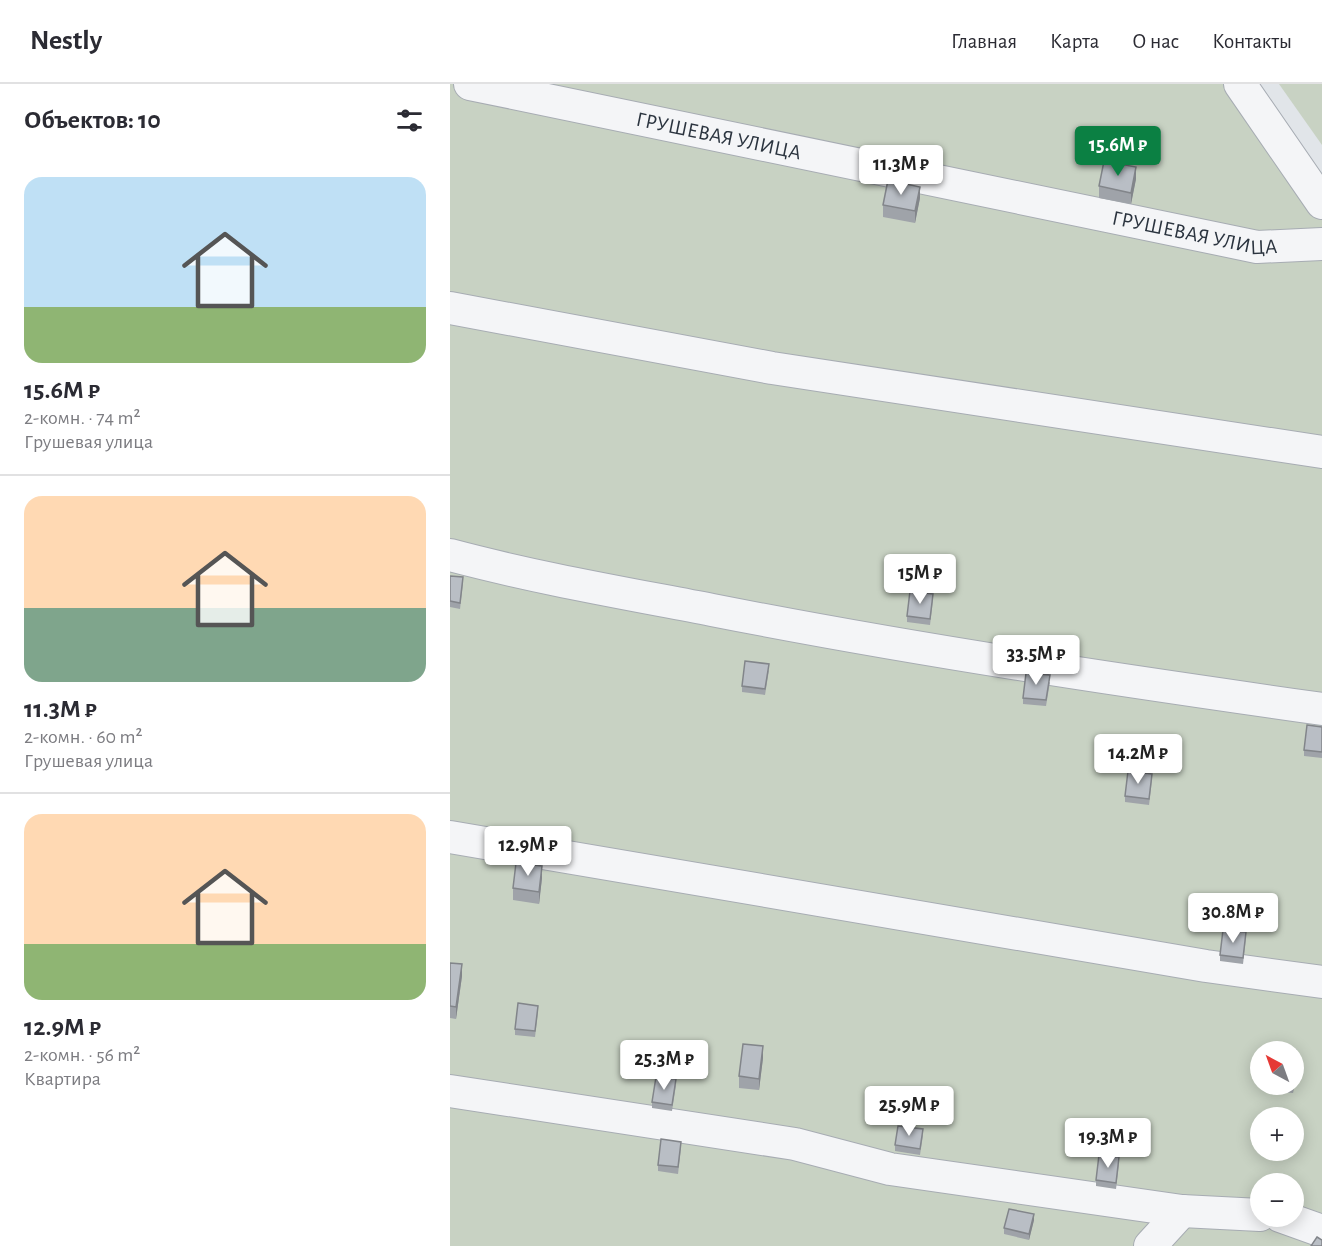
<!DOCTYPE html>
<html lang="ru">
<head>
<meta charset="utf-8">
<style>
  body { margin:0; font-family:"Alegreya Sans",sans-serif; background:#f2f2f3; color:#2b2b33; height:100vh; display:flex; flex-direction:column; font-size:22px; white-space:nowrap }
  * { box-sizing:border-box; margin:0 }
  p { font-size:20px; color:#7c7c81 }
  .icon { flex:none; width:33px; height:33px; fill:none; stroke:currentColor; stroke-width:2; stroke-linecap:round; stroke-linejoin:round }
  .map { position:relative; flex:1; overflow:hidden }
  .drawer { display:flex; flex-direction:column; background:#fff; width:450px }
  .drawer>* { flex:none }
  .needle { width:39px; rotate:319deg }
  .controls { position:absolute; left:800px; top:957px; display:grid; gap:12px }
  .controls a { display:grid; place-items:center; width:54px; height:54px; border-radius:50%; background:#fff; box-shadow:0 3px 15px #0003; font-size:30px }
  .price { position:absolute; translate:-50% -51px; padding:0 14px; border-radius:6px; background:#fff; color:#222; font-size:20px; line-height:39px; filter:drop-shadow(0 2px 3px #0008) }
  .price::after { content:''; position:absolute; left:50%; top:36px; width:18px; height:14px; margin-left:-9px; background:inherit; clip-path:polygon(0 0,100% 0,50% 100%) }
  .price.on { background:#0b8043; color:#fff }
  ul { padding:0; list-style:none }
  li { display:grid; align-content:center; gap:12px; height:318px; padding:0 24px }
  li+li { border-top:2px solid #e1e1e2 }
  li span { display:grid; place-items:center; height:186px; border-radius:18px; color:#555 }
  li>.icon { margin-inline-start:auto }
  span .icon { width:108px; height:108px; fill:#fffc; stroke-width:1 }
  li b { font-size:26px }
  h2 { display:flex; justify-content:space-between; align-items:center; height:72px; padding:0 24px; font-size:26px }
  header { display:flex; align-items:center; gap:36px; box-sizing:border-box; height:84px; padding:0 30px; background:#fff; border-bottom:2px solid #e1e1e2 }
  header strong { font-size:28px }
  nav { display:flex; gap:33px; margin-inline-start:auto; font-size:21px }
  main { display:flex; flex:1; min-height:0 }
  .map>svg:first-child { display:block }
  .green { fill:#c8d2c3; fill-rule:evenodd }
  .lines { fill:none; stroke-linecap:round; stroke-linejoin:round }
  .minor-casing { stroke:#a7acb3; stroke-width:34 }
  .minor { stroke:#f4f5f7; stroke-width:32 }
  .wall { fill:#9fa3a9 }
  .shaded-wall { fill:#82858a }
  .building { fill:#b9bec5; stroke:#82858a; stroke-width:1.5 }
  .labels { text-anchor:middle; stroke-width:6; stroke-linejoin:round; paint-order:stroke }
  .street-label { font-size:21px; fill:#2b343f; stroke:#f1f3f6 }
</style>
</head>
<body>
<header>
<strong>Nestly</strong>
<nav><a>Главная</a><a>Карта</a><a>О нас</a><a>Контакты</a></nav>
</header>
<main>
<section class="drawer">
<h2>Объектов: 10<svg class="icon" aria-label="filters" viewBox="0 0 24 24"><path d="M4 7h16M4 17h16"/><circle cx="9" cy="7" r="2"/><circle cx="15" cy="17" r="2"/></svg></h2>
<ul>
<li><span style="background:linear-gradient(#bfe0f5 70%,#8fb573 0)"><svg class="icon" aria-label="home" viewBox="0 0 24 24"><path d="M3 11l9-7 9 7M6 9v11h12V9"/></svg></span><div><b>15.6M ₽</b><p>2-комн. · 74 m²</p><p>Грушевая улица</p></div></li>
<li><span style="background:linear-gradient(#ffd9b3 60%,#7fa58c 0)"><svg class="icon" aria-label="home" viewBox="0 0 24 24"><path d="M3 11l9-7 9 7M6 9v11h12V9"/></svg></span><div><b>11.3M ₽</b><p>2-комн. · 60 m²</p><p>Грушевая улица</p></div></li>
<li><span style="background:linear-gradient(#ffd9b3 70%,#8fb573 0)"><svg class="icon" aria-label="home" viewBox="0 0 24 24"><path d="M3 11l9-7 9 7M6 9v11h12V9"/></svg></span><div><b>12.9M ₽</b><p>2-комн. · 56 m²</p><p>Квартира</p></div></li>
</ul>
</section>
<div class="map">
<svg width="872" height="1162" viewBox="0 0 872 1162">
  <rect width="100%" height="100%" fill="#e1e5e9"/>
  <g class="green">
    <path d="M0,0H803L872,99V1162H0ZM810,968H843V1000H810ZM810,1034H843V1066H810ZM810,1100H843V1132H810Z"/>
    <polygon points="829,0 872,0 872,61"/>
  </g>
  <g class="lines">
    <g class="minor-casing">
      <g id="minor">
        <path id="s1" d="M20,0L807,163L872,160"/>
        <polyline points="790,0 872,119"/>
        <polyline points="0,224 322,284 872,368"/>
        <path d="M0,471C86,494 174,509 262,526C465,566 668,596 872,625"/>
        <polyline points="0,753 756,882 872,898"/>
        <polyline points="0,1007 345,1060 440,1085 732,1127 810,1131"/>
        <polyline points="830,1132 872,1147"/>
        <polyline points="700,1162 732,1127"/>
      </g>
    </g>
    <use href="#minor" class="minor"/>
  </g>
  <g class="wall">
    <polygon points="686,95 681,120 649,114 649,102"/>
    <polygon points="470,114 465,139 433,133 433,121"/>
    <polygon points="0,492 13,499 10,525 0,523"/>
    <polygon points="483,516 480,541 457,538 457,532"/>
    <polygon points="319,586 315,611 292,608 292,602"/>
    <polygon points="600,598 596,622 573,620 573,614"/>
    <polygon points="872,643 872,674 854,672 854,666"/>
    <polygon points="702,696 699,721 675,718 675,712"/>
    <polygon points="92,794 89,820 63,816 63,804"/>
    <polygon points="796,854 793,880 770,877 770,871"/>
    <polygon points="0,879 12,892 6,935 0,934"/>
    <polygon points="88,928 85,953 65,951 65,945"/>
    <polygon points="313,974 309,1006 289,1004 289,992"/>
    <polygon points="846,978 843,1009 812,1006 812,1000 843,1000"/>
    <polygon points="226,1001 222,1027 202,1024 202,1018"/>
    <polygon points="473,1051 470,1071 445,1067 445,1061"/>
    <polygon points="231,1064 228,1090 208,1087 208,1081"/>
    <polygon points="669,1080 666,1105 646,1102 646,1096"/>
    <polygon points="584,1136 579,1156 554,1150 554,1144"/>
  </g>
  <g class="shaded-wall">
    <polygon points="686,83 686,95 681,120 681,109"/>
    <polygon points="470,103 470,114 465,139 465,127"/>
    <polygon points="92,782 92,794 89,820 89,808"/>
    <polygon points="12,880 12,892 6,935 6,923"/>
    <polygon points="313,962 313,974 309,1006 309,995"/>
    <polygon points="846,966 846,978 843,1009 843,996"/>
    <polygon points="584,1130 584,1136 579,1156 579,1150"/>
  </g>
  <g class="building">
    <polygon points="654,77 686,83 681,109 649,102"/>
    <polygon points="438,96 470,103 465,127 433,121"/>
    <polygon points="0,492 13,493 10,519 0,517"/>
    <polygon points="460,507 483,510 480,535 457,532"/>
    <polygon points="295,577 319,580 315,605 292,602"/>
    <polygon points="576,589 600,591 596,616 573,614"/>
    <polygon points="857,641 872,643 872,668 854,666"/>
    <polygon points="678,687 702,690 699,715 675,712"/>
    <polygon points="66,779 92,782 89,808 63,804"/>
    <polygon points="773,846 796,848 793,874 770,871"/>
    <polygon points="0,879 12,880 6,923 0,922"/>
    <polygon points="68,919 88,922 85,947 65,945"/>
    <polygon points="293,960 313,962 309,995 289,992"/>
    <polygon points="816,963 846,966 843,996 843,968 815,968"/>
    <polygon points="206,993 226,995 222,1021 202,1018"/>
    <polygon points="448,1042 473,1045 470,1065 445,1061"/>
    <polygon points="211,1055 231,1058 228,1083 208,1081"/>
    <polygon points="649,1071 669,1073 666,1099 646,1096"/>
    <polygon points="559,1125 584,1130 579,1150 554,1144"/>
    <polygon points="867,1153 872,1156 872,1162 861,1162"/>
  </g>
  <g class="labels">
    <g class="street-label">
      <text dy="7" stroke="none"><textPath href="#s1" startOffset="254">ГРУШЕВАЯ УЛИЦА</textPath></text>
      <text dy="7" stroke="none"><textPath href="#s1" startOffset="740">ГРУШЕВАЯ УЛИЦА</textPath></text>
    </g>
  </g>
</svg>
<div class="controls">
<a><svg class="needle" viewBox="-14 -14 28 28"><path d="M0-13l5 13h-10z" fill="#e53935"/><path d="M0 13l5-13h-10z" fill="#7c7c81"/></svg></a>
<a>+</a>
<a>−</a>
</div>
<b class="price on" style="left:668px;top:93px">15.6M ₽</b>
<b class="price" style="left:451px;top:112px">11.3M ₽</b>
<b class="price" style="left:470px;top:521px">15M ₽</b>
<b class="price" style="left:586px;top:602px">33.5M ₽</b>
<b class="price" style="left:688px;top:701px">14.2M ₽</b>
<b class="price" style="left:78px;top:793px">12.9M ₽</b>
<b class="price" style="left:783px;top:860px">30.8M ₽</b>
<b class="price" style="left:214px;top:1007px">25.3M ₽</b>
<b class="price" style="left:459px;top:1053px">25.9M ₽</b>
<b class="price" style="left:658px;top:1085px">19.3M ₽</b>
</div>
</main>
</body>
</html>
